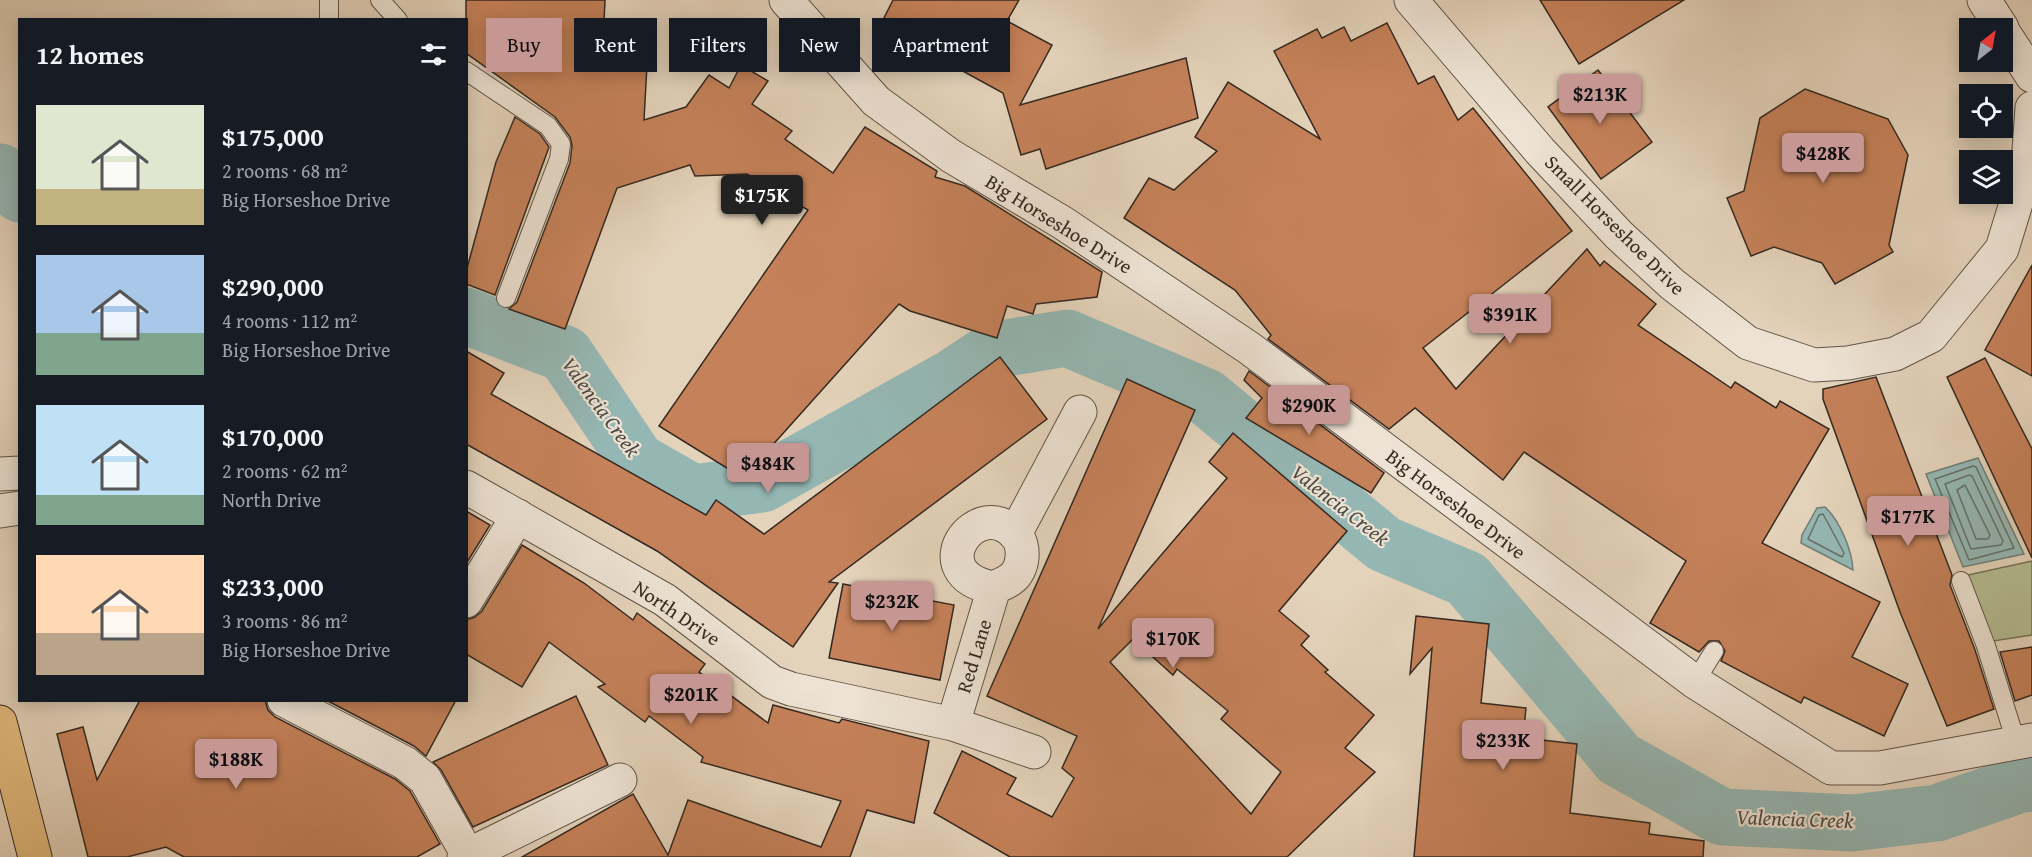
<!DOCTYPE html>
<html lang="en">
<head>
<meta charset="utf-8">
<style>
  body { margin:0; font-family:"Gentium Book Plus",serif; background:#242831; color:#f1f3f6; height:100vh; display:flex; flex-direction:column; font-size:22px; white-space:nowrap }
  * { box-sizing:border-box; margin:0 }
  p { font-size:20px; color:#9ea1a6 }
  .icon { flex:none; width:33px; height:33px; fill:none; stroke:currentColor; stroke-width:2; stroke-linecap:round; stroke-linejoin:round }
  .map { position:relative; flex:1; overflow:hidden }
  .drawer { position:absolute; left:18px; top:18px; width:450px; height:684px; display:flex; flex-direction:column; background:#171b24; border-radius:0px; box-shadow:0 3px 15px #0003 }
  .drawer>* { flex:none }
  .banner { position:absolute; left:486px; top:18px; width:570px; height:54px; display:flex; gap:12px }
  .needle { width:39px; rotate:31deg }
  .controls { position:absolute; left:1959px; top:18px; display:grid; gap:12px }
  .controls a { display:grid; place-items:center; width:54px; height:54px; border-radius:0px; background:#171b24; box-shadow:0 3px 15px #0003; font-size:30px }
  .price { position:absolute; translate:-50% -51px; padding:0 14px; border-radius:6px; background:#c59692; color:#111; font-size:20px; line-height:39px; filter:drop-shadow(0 2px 3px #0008) }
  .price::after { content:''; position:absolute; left:50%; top:36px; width:18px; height:14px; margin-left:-9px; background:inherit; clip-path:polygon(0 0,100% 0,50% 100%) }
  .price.on { background:#222; color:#fff }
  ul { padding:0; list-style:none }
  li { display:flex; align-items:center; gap:18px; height:150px; padding:0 18px }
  li span { display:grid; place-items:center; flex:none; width:168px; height:120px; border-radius:0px; color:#555 }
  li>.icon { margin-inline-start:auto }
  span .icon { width:72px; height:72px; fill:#fffc; stroke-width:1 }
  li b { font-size:26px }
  h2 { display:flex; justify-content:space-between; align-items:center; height:72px; padding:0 18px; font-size:26px }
  .tag { padding:0 21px; border-radius:0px; background:#171b24; box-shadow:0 3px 15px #0003; font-size:21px; line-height:54px }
  .tag.on { background:#c59692; color:#111 }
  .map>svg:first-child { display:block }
  .green { fill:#b4bc90; stroke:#747258; stroke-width:1.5 }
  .water { fill:#95b7b3; stroke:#6e7e79; stroke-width:1.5 }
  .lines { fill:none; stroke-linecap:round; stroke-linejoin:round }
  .shore { stroke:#64706a; stroke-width:1.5 }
  .river { stroke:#95b7b3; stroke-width:57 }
  .building { fill:#c58159; stroke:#342921; stroke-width:1.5; fill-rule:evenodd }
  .service-casing { stroke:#605448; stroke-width:20 }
  .minor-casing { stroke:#605448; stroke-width:35 }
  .primary-casing { stroke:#342921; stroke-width:35 }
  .service { stroke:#ede2d3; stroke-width:18 }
  .minor { stroke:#ede2d3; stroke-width:33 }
  .primary { stroke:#e2ba7e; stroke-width:33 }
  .labels { text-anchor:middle; stroke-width:4.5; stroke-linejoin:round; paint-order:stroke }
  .street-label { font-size:20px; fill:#342921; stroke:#ede2d3 }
  .water-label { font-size:21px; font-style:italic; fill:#4c4c46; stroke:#ede2d3 }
</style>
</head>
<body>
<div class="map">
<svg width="2032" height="857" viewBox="0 0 2032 857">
  <rect width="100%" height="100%" fill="#e4d3bb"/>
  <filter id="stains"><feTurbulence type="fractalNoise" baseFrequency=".00333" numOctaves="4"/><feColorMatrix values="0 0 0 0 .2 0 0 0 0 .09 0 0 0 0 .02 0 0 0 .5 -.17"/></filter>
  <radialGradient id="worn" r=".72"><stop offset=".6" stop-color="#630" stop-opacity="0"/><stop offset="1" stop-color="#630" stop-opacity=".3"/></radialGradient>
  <polygon class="green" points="2032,561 2032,635 1993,641 1968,575"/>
  <g class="water">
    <polygon points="1978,458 2024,554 1963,567 1926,474"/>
    <path d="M1825,507C1840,521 1852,550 1853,570L1801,543L1802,535L1817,508Z"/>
  </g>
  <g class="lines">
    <g class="shore">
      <polygon points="1973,466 1976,467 2014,548 1969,560 1935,479"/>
      <polygon points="1969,475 1972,476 2003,541 2001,545 1971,549 1945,484"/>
      <polygon points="1965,485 1990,535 1988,539 1976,539 1957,490"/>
      <polygon points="1823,514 1844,553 1842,557 1808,539 1819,515"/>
    </g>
    <g class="river">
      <polyline points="0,172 20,194"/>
      <polyline points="466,316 565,354 637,461 693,493 762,484 950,379 994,350 1067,338 1206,397 1384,544 1467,579 1619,759 1722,817 1852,823 1937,813 2018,785 2032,783"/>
    </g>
  </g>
  <g class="building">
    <polygon points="466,0 605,0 602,63 647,65 644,120 686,107 709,75 729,88 741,65 768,81 752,104 792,131 785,139 833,173 865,127 937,171 935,177 965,186 1102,272 1097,297 1036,304 1033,314 1007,306 997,338 910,311 899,304 743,478 659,426 808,210 747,174 695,176 690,165 617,188 565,329 509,309 517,302 570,163 572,145 570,137 555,117 466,53"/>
    <polygon points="893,0 1019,0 1007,21 1052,45 1020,105 1186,58 1198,118 1046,169 1040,149 1021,155 1003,93 937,57 942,49 884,18"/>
    <polygon points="1540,0 1684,0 1579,64"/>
    <polygon points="1387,23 1418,84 1434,76 1458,120 1473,108 1572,231 1423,348 1456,389 1587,249 1600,266 1604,261 1656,304 1638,325 1731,388 1735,382 1776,408 1780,401 1829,429 1762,543 1880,602 1852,657 1908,684 1884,736 1804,697 1801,703 1721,661 1725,651 1719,641 1709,641 1699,652 1650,623 1686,561 1524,452 1503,480 1415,408 1389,429 1268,339 1271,335 1235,290 1124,218 1149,178 1174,190 1217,151 1195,137 1228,82 1320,139 1274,51 1317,29 1322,38 1344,27 1351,41"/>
    <polygon points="1598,70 1652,142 1601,179 1548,107"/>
    <polygon points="1805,89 1888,119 1908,155 1889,245 1893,252 1835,284 1822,263 1774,247 1751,256 1727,198 1744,191 1760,118"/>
    <polygon points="515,117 540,134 549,147 495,295 466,284 466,272 496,162"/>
    <polygon points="2032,265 2032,376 1985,350"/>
    <polygon points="466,351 504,373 491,394 706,515 716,500 764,534 1000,357 1047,419 829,582 838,583 793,647 657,551 466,444"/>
    <polygon points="1985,358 2032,449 2032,558 1947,377"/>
    <polygon points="1249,371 1384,473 1371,493 1246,418 1262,398 1244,380"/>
    <polygon points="1876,377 1952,575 1950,585 1975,650 1994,709 1947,726 1900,612 1823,399 1823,389"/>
    <path d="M1127,379L1195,410L1098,629L1227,478L1209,462L1233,433L1347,531L1279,611L1309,636L1301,645L1328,670L1325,672L1374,715L1345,748L1375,772L1287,857H1010L934,813L962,751L1016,778L1007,794L1052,817L1074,778L1062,768L1077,736L987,696ZM1133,639L1173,675L1177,669L1228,711L1221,719L1281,772L1251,814L1110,662Z"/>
    <polygon points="466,511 490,525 466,564"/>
    <polygon points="522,545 584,583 633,620 637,613 705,664 699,672 768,723 773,705 839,723 842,719 929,741 914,823 867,810 850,857 522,857 633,794 668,855 688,800 821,847 841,801 701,762 703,757 649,716 645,722 598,687 605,684 549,642 522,687 466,654 466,620 475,617 482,611"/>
    <polygon points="843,584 954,605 940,680 829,658"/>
    <polygon points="1416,616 1489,624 1481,703 1526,708 1523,738 1577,744 1570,813 1650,823 1649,834 1704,841 1703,857 1414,857 1432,648 1410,674"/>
    <polygon points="2032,647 2032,695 2015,701 2000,652"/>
    <polygon points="576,696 608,765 473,827 441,770 433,762"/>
    <polygon points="140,700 265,700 268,710 275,717 395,779 410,791 440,844 417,857 184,857 166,847 127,857 88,857 57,734 83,727 97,780"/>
    <polygon points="326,700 456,700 426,756 414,746"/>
  </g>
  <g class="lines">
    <g class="service-casing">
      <g id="service">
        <polyline points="329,0 329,20"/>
        <polyline points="380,0 398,20"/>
        <polyline points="466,71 548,126 561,144 559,159 506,298"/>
        <polyline points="1961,581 1986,646 2016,742"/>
        <polyline points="1695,682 1714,651"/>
      </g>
    </g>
    <g class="minor-casing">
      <g id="minor">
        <polyline points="786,0 876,101 951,156 1063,223 1249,348 1695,682 1831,768 1880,768 2032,740"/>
        <polyline points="1411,0 1540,151 1619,235 1672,284 1748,343 1814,365 1848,363 1895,354 1931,336 2002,249 2028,164 2032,108"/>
        <polyline points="1984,0 2002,28"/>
        <polyline points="2002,30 2032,76"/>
        <polyline points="0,474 20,473"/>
        <polyline points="466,487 665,600 772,682 791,689 953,724 1034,752"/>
        <polyline points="0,511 20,508"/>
        <polyline points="1015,534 1080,412"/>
        <polyline points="466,601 518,516"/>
        <polyline points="284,700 405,763 425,779 469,857"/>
        <path d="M953,724L994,588C1000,585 1006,583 1011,579C1024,570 1026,545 1015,534C977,493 918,574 994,588"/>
        <polyline points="464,857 620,780"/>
      </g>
    </g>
    <g class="primary-casing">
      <polyline id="primary" points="0,722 35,857"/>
    </g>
    <use href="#service" class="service"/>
    <use href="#minor" class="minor"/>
    <use href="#primary" class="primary"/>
  </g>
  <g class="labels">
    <g class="street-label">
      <text transform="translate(1059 224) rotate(32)" y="7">Big Horseshoe Drive</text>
      <text transform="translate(1615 225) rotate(45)" y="7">Small Horseshoe Drive</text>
      <text transform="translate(1456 504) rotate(37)" y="7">Big Horseshoe Drive</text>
      <text transform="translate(677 613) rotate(34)" y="7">North Drive</text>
      <text transform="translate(974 656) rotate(-73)" y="7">Red Lane</text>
    </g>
    <g class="water-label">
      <text transform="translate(601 407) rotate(54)" y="7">Valencia Creek</text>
      <text transform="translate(1340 505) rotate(38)" y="7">Valencia Creek</text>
      <text transform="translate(1795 819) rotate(2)" y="7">Valencia Creek</text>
    </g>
  </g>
  <rect width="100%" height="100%" filter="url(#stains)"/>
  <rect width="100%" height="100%" fill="url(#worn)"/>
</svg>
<div class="controls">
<a><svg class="needle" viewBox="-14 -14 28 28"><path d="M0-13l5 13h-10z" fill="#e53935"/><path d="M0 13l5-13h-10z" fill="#9ea1a6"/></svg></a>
<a><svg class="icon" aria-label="locate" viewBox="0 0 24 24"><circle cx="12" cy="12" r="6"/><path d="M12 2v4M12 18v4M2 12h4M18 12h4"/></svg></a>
<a><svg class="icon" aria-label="layers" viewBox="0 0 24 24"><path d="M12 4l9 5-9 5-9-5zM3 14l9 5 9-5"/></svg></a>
</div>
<b class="price" style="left:1600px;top:125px">$213K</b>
<b class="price" style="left:1823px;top:184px">$428K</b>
<b class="price on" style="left:762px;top:226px">$175K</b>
<b class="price" style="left:1510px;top:345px">$391K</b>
<b class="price" style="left:1309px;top:436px">$290K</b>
<b class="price" style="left:768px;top:494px">$484K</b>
<b class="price" style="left:1908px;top:547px">$177K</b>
<b class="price" style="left:892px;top:632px">$232K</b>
<b class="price" style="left:1173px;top:669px">$170K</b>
<b class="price" style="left:691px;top:725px">$201K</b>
<b class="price" style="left:1503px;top:771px">$233K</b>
<b class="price" style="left:236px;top:790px">$188K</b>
<div class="banner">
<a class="tag on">Buy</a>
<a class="tag">Rent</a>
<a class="tag">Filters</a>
<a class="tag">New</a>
<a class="tag">Apartment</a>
</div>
<section class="drawer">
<h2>12 homes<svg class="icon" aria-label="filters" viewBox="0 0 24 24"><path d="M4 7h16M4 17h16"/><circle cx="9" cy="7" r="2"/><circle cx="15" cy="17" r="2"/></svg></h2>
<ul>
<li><span style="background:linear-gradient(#dfe7d0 70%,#c2b280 0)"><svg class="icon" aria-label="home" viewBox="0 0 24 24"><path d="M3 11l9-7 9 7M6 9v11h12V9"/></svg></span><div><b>$175,000</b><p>2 rooms · 68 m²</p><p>Big Horseshoe Drive</p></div></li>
<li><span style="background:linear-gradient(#a9c7e8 65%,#7fa58c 0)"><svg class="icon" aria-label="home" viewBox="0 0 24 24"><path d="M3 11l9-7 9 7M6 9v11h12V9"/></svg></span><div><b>$290,000</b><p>4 rooms · 112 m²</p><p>Big Horseshoe Drive</p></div></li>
<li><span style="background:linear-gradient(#bfe0f5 75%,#7fa58c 0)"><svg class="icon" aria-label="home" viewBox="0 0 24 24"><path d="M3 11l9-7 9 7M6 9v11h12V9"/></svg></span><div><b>$170,000</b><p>2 rooms · 62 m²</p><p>North Drive</p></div></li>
<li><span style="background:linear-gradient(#ffd9b3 65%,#b9a48a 0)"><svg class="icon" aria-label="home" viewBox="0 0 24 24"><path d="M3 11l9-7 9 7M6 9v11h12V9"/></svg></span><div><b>$233,000</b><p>3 rooms · 86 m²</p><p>Big Horseshoe Drive</p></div></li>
</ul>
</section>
</div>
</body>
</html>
